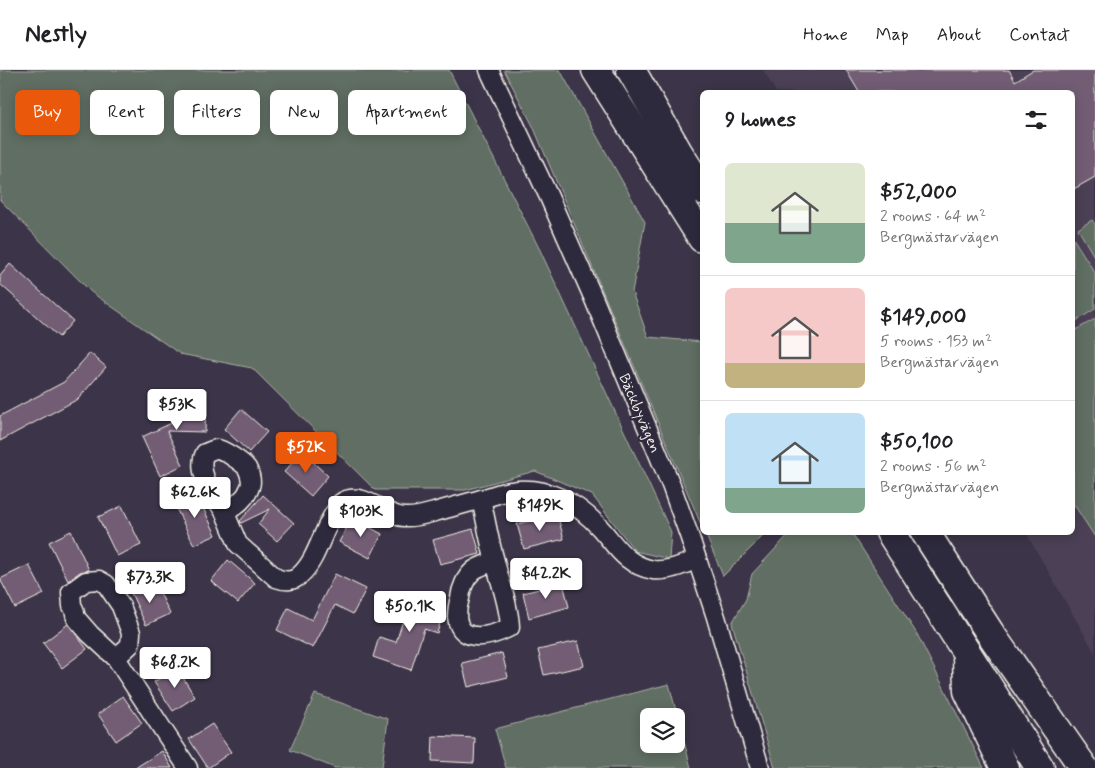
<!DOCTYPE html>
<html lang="en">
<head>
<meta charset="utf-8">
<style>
  body { margin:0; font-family:Mynerve,sans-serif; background:#f6f6f6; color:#202124; height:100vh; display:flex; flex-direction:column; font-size:19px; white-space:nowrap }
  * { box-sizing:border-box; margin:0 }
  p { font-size:16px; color:#757577 }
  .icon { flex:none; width:28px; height:28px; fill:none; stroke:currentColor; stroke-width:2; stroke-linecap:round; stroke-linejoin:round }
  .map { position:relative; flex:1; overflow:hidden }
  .sheet { position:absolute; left:700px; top:20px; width:375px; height:445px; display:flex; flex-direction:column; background:#fff; border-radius:8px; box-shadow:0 2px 12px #0003 }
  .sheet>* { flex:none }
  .top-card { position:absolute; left:15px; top:20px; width:475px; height:45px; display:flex; gap:10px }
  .tools { position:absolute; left:640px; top:638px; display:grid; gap:10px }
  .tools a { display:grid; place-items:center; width:45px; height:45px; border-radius:8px; background:#fff; box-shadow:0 2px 12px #0003; font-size:25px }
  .price { position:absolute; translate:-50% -42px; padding:0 11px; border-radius:5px; background:#fff; color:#222; font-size:16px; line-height:32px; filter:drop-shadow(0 1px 2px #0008) }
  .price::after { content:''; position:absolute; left:50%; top:30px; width:15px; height:11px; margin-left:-8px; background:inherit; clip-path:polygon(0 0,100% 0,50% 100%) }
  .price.on { background:#ea580c; color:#fff }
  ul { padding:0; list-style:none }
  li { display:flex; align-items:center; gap:15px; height:125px; padding:0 25px }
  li+li { border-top:1px solid #e0e0e0 }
  li span { display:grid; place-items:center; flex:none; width:140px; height:100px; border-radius:8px; color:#555 }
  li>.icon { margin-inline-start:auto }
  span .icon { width:60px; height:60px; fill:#fffc; stroke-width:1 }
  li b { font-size:21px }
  h2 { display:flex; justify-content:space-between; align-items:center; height:60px; padding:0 25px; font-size:21px }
  .tag { padding:0 18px; border-radius:8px; background:#fff; box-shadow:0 2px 12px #0003; font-size:18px; line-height:45px }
  .tag.on { background:#ea580c; color:#fff }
  header { display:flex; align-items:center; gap:30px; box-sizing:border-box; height:70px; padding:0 25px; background:#fff; border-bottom:1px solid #e0e0e0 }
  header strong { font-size:24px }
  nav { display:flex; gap:28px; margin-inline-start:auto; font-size:18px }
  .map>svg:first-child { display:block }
  .built { fill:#4c4055 }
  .green { fill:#616e63; stroke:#aab0a6; fill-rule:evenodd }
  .building { fill:#725d74; stroke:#f4f1e8 }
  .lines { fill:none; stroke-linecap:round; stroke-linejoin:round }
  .minor-casing { stroke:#f4f1e8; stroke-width:21 }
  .motorway-casing { stroke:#f4f1e8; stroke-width:31 }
  .minor { stroke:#2f2a3d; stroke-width:18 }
  .motorway { stroke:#2f2a3d; stroke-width:28 }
  .labels { text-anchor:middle; stroke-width:4.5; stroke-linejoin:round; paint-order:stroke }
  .street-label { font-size:15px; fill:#f4f1e8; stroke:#2f2a3d }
</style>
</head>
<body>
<header>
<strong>Nestly</strong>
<nav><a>Home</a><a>Map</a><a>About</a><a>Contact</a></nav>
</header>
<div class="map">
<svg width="1095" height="698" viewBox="0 0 1095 698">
  <rect width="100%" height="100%" fill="#3c3448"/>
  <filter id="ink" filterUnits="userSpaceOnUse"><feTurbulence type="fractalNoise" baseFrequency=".02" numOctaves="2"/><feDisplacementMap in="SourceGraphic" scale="10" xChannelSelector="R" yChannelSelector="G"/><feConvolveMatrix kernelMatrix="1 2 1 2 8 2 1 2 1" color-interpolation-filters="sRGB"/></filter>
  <g filter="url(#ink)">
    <polygon class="built" points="763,0 1095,0 1095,583 1026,463 1072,462 1072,22 776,22"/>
    <g class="green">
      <polygon points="0,0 449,0 540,180 671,462 669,489 635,481 592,425 535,401 465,420 375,420 252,298 180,284 91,222 0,130"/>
      <polygon points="504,0 560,0 645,152 632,222 648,267 702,272 702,457 533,56"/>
      <polygon points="1092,150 1095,154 1095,188 1078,159"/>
      <polygon points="1073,168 1095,203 1095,239 1073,253"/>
      <polygon points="1095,249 1095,467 1073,433 1072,262"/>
      <polygon points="791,462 852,463 917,564 984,698 775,698 732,553 746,529 752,504"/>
      <polygon points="705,463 766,463 723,506"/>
      <path d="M669,614L691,698H506L495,659ZM649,646H676V674H649Z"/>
      <polygon points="315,624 388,649 382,697 335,698 290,680"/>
    </g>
    <g class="building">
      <polygon points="846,0 1009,0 1015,11 1033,0 1095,0 1095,107 1072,120 1072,22 859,22"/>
      <polygon points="10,194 73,251 59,267 0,214 0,206"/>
      <polygon points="90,283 106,297 78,329 0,371 0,346 64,312"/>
      <polygon points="181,319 206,320 205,362 167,361 183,395 160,406 142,367 180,349"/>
      <polygon points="241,339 267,362 249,382 224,359"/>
      <polygon points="302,382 328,406 311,426 284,402"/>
      <polygon points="196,423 216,465 194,475 174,434"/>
      <polygon points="263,425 294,453 277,471 258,454 270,439 241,453 240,451"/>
      <polygon points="122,436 141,475 117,486 98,447"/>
      <polygon points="557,444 564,469 524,479 517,454"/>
      <polygon points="352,448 382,464 370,488 339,472"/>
      <polygon points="473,459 480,484 440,494 433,470"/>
      <polygon points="71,461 89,500 80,502 68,511 49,472"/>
      <polygon points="228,490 255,513 238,533 211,511"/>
      <polygon points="29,495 44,524 15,538 0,509"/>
      <polygon points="335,504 366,519 353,544 335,535 313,578 277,560 288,538 312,550"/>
      <polygon points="155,512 170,544 146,555 131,523"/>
      <polygon points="563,513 569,537 529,548 523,523"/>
      <polygon points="411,526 445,537 437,563 424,559 411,600 373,587 379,567 396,572"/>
      <polygon points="68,554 87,579 62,598 43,573"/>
      <polygon points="578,571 584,596 544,605 538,580"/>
      <polygon points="502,583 508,607 468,617 462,593"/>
      <polygon points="177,598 195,627 173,641 154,612"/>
      <polygon points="123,626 142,653 116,671 98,644"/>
      <polygon points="212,654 231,682 208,698 189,669"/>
      <polygon points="433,666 475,668 474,693 432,691"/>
      <polygon points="162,681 172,698 135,698"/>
    </g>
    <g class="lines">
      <g class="minor-casing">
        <g id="minor">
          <polyline points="489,0 549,127 593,227 671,415 689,465 716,547 760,698"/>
          <path d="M481,429C486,450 489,471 495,491C500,513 509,534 510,557C493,566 460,576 457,547C457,540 458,534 460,528C461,518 466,507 473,501C479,496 488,494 495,491"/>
          <path d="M225,443C215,426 195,403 205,383C209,382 213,379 217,379C223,379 243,393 247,398C250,404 252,412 250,417C246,429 235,436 225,443L238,474L276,508C284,511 294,512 300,505C318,489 322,459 337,439C337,438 341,433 341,433C361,418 384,446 404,447C416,448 427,444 438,441C452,437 467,433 482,429C492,426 501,422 511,421C546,415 578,433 601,459C617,477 626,495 653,500C667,502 684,495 697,489"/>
          <polyline points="116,588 130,575 131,563 121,536 106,514 99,510 86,511 71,522 72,536 74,539 76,548 90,564 116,588 188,698"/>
        </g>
      </g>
      <g class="motorway-casing">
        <g id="motorway">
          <polyline points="596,0 702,168"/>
          <polyline points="631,0 678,82 702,120"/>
          <polyline points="890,462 1040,698"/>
          <polyline points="925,462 990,563 1084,698"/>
          <polyline points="967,585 968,621 1005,698"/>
        </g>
      </g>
      <use href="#minor" class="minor"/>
      <use href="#motorway" class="motorway"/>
    </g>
  </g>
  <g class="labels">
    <g class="street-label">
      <text transform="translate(640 343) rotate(67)" y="5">Bäckbyvägen</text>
    </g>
  </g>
</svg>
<div class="tools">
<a><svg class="icon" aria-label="layers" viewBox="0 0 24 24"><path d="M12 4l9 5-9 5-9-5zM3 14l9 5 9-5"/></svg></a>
</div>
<b class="price" style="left:177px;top:361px">$53K</b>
<b class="price on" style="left:306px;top:404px">$52K</b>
<b class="price" style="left:195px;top:449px">$62.6K</b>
<b class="price" style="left:540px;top:462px">$149K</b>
<b class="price" style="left:361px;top:468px">$103K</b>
<b class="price" style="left:546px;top:530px">$42.2K</b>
<b class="price" style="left:150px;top:534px">$73.3K</b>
<b class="price" style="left:410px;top:563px">$50.1K</b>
<b class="price" style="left:175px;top:619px">$68.2K</b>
<div class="top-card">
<a class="tag on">Buy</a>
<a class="tag">Rent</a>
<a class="tag">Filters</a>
<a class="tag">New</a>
<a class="tag">Apartment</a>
</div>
<section class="sheet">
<h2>9 homes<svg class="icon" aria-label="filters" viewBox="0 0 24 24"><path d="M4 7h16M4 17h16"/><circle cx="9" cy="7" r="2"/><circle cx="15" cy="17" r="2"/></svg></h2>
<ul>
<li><span style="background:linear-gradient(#dfe7d0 60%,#7fa58c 0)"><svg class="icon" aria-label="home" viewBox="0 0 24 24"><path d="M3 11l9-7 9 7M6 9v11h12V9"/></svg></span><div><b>$52,000</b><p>2 rooms · 64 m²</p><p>Bergmästarvägen</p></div></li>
<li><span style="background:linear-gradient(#f6c9c9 75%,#c2b280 0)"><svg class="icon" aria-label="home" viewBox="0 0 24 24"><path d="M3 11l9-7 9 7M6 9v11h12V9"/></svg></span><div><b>$149,000</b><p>5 rooms · 153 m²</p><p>Bergmästarvägen</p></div></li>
<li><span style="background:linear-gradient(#bfe0f5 75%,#7fa58c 0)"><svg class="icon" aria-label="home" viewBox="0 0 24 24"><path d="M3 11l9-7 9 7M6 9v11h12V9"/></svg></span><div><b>$50,100</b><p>2 rooms · 56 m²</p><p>Bergmästarvägen</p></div></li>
</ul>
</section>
</div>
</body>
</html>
